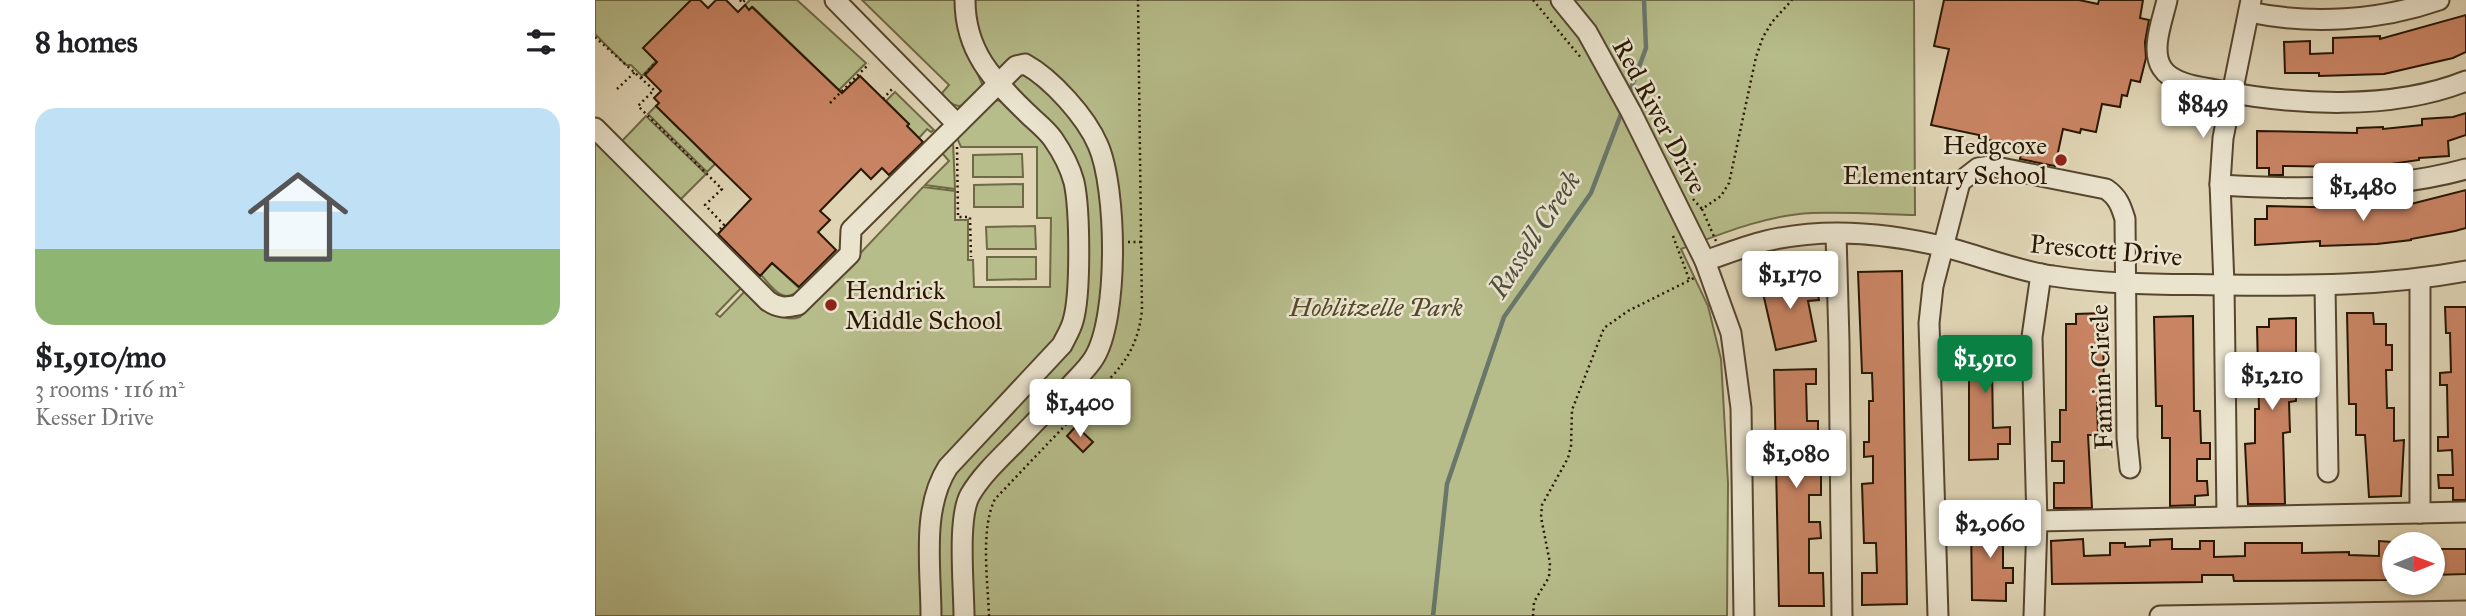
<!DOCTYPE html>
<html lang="en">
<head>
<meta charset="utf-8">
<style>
  body { margin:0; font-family:"IM FELL Great Primer",serif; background:#f6f6f6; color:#202124; height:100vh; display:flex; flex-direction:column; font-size:26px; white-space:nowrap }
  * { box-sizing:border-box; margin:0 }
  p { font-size:23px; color:#757577 }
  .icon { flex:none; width:38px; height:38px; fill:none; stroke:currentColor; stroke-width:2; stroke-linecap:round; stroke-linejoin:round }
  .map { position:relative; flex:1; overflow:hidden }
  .drawer { display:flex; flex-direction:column; background:#fff; width:595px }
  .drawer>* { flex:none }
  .needle { width:46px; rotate:89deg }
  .fabs { position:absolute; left:1787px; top:532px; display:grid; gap:14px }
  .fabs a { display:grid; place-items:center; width:63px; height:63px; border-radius:50%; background:#fff; box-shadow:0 2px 5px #0004; font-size:35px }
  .price { position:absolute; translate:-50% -60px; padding:0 16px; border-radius:7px; background:#fff; color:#222; font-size:23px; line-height:46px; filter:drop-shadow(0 2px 4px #0008) }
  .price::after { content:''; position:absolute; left:50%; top:42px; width:21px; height:16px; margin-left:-10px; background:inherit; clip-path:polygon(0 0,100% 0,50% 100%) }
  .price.on { background:#0b8043; color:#fff }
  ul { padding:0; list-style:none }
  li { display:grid; align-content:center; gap:14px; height:371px; padding:0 35px }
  li span { display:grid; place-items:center; height:217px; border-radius:21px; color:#555 }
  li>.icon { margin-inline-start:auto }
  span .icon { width:126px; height:126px; fill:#fffc; stroke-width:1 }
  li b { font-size:30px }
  h2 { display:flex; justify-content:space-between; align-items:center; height:84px; padding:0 35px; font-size:30px }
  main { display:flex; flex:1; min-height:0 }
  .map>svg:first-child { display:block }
  .green { fill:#b6bc8a; stroke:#6f6a46; stroke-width:2 }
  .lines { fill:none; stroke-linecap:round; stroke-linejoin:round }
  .stream { stroke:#69776b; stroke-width:4.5 }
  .building { fill:#c98464; stroke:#281701; stroke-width:2 }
  .minor-casing { stroke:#56462e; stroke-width:23 }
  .path { stroke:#281701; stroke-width:2.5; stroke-dasharray:2 3.5; stroke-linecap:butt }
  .minor { stroke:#eae3ce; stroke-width:19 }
  .poi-dot { fill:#8f2418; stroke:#eae3ce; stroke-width:2.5 }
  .labels { text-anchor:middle; stroke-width:5; stroke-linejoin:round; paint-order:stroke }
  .street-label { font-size:26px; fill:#281701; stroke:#eae3ce }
  .poi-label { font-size:26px; fill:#281701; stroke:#eae3ce; text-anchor:end }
  .park-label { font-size:26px; font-style:italic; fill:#53492a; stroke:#eae3ce }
  .water-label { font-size:28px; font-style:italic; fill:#4e4f3f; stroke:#eae3ce }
</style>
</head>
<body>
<main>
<section class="drawer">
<h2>8 homes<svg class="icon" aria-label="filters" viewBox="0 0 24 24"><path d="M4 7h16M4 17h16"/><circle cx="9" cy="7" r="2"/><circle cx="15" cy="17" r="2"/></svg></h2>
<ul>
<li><span style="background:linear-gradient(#bfe0f5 65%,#8fb573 0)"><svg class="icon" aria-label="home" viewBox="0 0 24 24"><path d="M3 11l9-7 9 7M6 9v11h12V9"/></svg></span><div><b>$1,910/mo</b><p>3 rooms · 116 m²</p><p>Kesser Drive</p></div></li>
</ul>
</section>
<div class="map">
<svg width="1871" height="616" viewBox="0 0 1871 616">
  <rect width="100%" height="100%" fill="#dfd4b4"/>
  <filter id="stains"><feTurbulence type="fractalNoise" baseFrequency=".00286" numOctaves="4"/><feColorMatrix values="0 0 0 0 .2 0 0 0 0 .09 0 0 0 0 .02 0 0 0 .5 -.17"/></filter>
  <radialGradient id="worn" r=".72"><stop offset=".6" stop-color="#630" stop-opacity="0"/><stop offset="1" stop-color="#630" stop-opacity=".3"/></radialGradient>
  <g class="green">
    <polygon points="0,0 96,0 49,48 61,61 47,76 36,65 31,65 0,34"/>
    <polygon points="155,0 202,0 271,63 244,90 158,7 154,10 150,5"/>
    <path d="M267,0H1319L1320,215C1286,214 1251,212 1217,213C1172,215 1128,233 1086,249L1113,306L1126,359L1133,483L1132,616H0V139L149,285L121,314L125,317L152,289C167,301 184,325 205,317L328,187L360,191V220H373V260H378L379,287H455L456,218H442V147H366L362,138L398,100L408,101L380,68L388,86C374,102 364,118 347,93L354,85Z"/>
    <polygon points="300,92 339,130 336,132 332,129 324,138 312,126 314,124 291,101"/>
    <polygon points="61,106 85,130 89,128 91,135 115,160 119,158 123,161 112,172 53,114"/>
    <polygon points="51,116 111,174 85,200 26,142"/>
    <polygon points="358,141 360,189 330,185 354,161 347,153"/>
    <polygon points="427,154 428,177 378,177 378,155"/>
    <polygon points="428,184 428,207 379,207 379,185"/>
    <polygon points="440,226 441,249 392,249 391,227"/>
    <polygon points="392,257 441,257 441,279 392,280"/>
    <path d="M177,263L205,289C188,306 178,288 166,275Z"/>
  </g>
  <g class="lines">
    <g class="stream">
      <polyline points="1034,94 1051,48 1049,0"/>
      <polyline points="838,616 852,484 909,317 996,193 1028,109"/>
    </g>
  </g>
  <g class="building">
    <polygon points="96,0 105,0 113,8 121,0 131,0 143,12 150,5 154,10 157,7 247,93 265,76 314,124 312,126 328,142 294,175 287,168 276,179 266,169 225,211 235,220 223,232 241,250 204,287 177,263 165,276 123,234 156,199 61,106 64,103 59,98 66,91 50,75 62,62 48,48"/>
    <polygon points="1349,0 1484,0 1503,4 1504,0 1548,0 1545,18 1554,20 1550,42 1551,58 1545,82 1536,80 1532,96 1527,95 1525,107 1507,104 1501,132 1486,129 1485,133 1468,129 1460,166 1425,159 1427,147 1384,138 1384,135 1336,125 1354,49 1339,46"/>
    <polygon points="1871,15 1871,52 1858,58 1789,74 1724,76 1724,73 1690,73 1689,42 1715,41 1715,54 1738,53 1738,38 1785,36 1785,39"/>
    <polygon points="1871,113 1871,135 1853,141 1854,156 1824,158 1824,160 1789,165 1755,165 1755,167 1688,166 1688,175 1674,175 1674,168 1662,168 1662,131 1762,133 1762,128 1788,127 1788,129 1827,125 1827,119 1858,117"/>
    <polygon points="1871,190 1871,228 1860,231 1816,239 1816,240 1782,244 1725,246 1725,241 1660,245 1660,219 1672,219 1672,206 1766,208 1766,204 1816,204"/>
    <polygon points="1307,271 1312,604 1267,605 1267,573 1282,573 1281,543 1269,543 1267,484 1278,483 1278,456 1269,457 1269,442 1274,442 1274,401 1278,401 1277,373 1267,373 1263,272"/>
    <polygon points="1191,276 1192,285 1221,280 1224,300 1213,301 1221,341 1181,350 1165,280"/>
    <polygon points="1850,307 1871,307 1871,500 1858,500 1858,488 1844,488 1843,475 1858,475 1857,450 1843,451 1843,437 1853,437 1852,385 1845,385 1845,373 1856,372 1855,333 1851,333"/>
    <polygon points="1508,313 1509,403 1502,403 1503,435 1493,435 1497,508 1459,508 1459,483 1469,483 1469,461 1457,461 1457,442 1465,442 1465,410 1471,410 1471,324 1481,324 1481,314"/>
    <polygon points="1752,313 1778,313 1779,324 1791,324 1791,345 1797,345 1797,370 1791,370 1792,408 1799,408 1799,441 1809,440 1806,496 1774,497 1770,435 1761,435 1761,404 1754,404"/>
    <polygon points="1598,316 1599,411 1605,411 1606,443 1615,443 1615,459 1602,459 1602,481 1612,481 1613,495 1600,496 1600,505 1575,506 1575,438 1567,438 1567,406 1561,406 1559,317"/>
    <polygon points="1701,318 1701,401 1694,402 1695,432 1688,433 1690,504 1653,504 1650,444 1660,443 1660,409 1664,409 1662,327 1674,327 1674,319"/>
    <polygon points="1374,336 1418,336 1418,358 1404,358 1404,368 1397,368 1398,428 1415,427 1415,444 1403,444 1403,459 1374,460"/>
    <polygon points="1221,369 1221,384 1211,384 1212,421 1223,421 1223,436 1214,436 1215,472 1226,472 1226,495 1214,495 1214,522 1225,522 1226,538 1214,539 1214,573 1228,573 1229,606 1184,606 1179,370"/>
    <polygon points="481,426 498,442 488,452 472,436"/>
    <polygon points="1376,522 1419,522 1419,545 1408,545 1408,568 1418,568 1418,583 1411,583 1411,601 1377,600"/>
    <polygon points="1488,539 1489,556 1515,555 1515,543 1530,543 1530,547 1555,546 1555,540 1577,539 1577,549 1605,549 1605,541 1619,541 1619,557 1650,556 1650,543 1707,543 1707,553 1754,552 1754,555 1784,556 1784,541 1797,542 1797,580 1639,581 1638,575 1607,575 1607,582 1457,584 1456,541"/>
    <polygon points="1838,549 1871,549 1871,574 1838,575"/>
  </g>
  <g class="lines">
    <g class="minor-casing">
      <g id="minor">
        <polyline points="240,0 362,124"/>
        <polyline points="966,0 992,32 1036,112 1110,261 1136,333 1146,408 1149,616"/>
        <path d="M1572,0C1568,19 1555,50 1567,68C1577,84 1605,87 1621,90C1698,105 1796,111 1871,81"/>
        <path d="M1654,12C1716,25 1784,21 1844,0"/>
        <path d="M0,128L173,301C183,308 190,308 203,305L255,254L256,230L421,66L430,64C457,79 491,117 503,145C522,188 524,318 499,358C493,368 483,377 475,386C457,405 438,424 420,443C404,459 386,476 375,495C362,518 369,587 369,616"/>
        <path d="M1625,185C1703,190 1796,190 1871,169"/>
        <polyline points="1241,234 1244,341 1247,616"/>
        <path d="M1110,261C1130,254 1151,246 1171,241C1229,227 1293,233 1350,247C1386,256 1421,271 1458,276C1514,285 1571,284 1628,285C1710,286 1790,286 1871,271"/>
        <polyline points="1446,274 1437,337 1442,521 1871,512"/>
        <polyline points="1825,279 1825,513"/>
        <polyline points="1730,286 1733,472"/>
        <polyline points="1632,516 1629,285 1625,183 1628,138 1656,0"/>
        <path d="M336,616C336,567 326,509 353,467L467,345C471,337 476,329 478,321C486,295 485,209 479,182C475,167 467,152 458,139C451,129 440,121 432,113C397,79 370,51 370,0"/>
        <path d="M1343,616L1334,323L1338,286L1365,182L1383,168L1396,166L1511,189C1523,197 1526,206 1530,219L1532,438L1535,468"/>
        <polyline points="1439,616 1442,521"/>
        <polyline points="1565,616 1871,611"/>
      </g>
    </g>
    <g class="path">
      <polyline points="145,0 147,3 150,0"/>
      <polyline points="938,0 987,59"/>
      <polyline points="0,37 59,90 43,106 127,189 110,205 129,225 125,229"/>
      <polyline points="46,78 62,61"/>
      <polyline points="22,89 40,72"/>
      <polyline points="288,99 298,88"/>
      <polyline points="235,103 274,64"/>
      <polyline points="362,147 363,217 375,217 376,257"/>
      <polyline points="1098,199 1107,209"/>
      <polyline points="1078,236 1094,279"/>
      <polyline points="1121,241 1107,209 1126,196 1134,183 1161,57 1168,37 1177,22 1197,0"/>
      <polyline points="533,242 546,242"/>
      <path d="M394,616C393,582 385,529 400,499L520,373C537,353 544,336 547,310L543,0"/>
      <polyline points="938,616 939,602 954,577 955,563 946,517 947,505 973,458 976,446 977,410 1009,328 1033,311 1099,278"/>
    </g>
    <use href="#minor" class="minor"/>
  </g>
  <g class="poi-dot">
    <circle cx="1466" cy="160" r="7"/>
    <circle cx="236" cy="305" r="7"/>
  </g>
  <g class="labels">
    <g class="street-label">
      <text transform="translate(1065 116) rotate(62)" y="9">Red River Drive</text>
      <text transform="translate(1511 250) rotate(5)" y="9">Prescott Drive</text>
      <text transform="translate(1506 377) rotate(-92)" y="9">Fannin Circle</text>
    </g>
    <g class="poi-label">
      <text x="1452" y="154">Hedgcoxe<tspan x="1452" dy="30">Elementary School</tspan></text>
      <text x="250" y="299" text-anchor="start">Hendrick<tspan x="250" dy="30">Middle School</tspan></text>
    </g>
    <g class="park-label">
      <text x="781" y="316">Hoblitzelle Park</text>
    </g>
    <g class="water-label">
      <text transform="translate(939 234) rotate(-57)" y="10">Russell Creek</text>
    </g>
  </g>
  <rect width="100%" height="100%" filter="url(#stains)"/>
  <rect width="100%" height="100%" fill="url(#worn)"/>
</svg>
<div class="fabs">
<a><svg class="needle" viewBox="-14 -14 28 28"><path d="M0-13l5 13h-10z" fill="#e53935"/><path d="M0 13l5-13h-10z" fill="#757577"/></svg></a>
</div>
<b class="price" style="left:1608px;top:140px">$849</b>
<b class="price" style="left:1768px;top:223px">$1,480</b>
<b class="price" style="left:1195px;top:311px">$1,170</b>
<b class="price on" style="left:1390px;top:395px">$1,910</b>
<b class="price" style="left:1677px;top:412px">$1,210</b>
<b class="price" style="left:485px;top:439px">$1,400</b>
<b class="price" style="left:1201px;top:490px">$1,080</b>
<b class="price" style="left:1395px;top:560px">$2,060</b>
</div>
</main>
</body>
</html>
